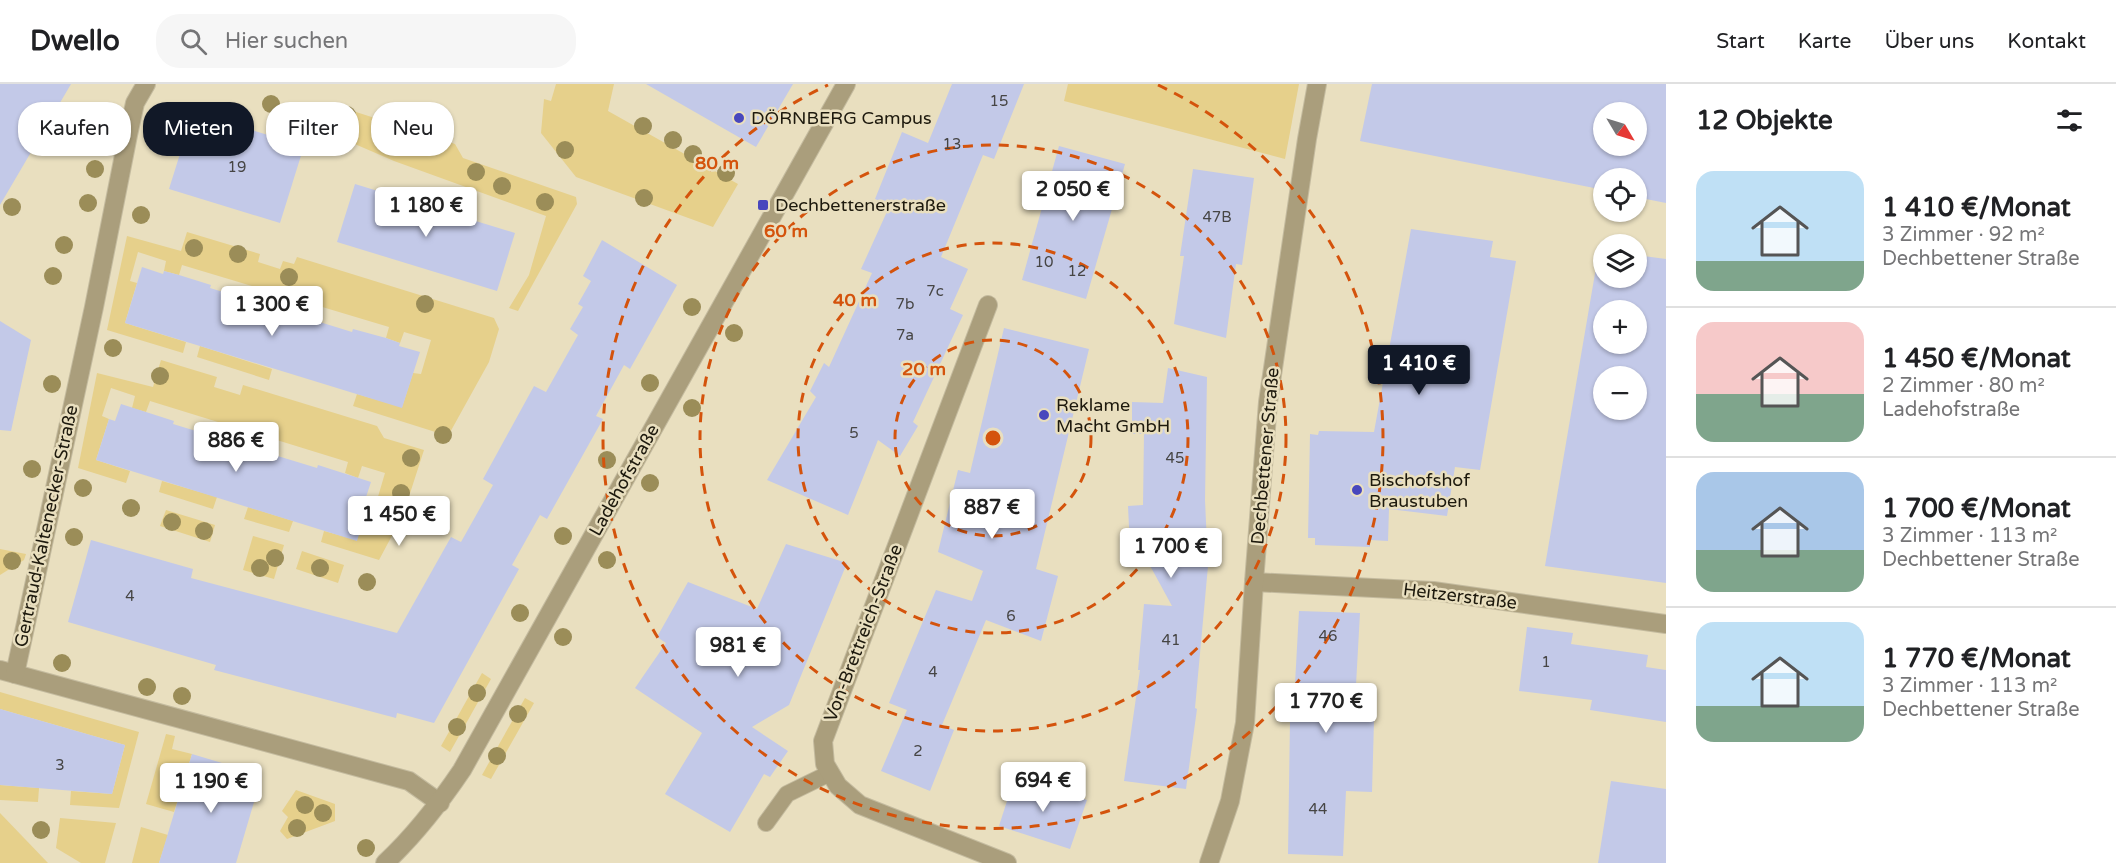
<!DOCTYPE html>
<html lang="de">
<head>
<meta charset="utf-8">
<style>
  body { margin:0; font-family:"Varela Round",sans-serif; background:#f6f6f6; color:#202124; height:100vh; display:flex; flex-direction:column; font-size:22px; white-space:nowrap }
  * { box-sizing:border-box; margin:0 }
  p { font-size:20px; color:#757577 }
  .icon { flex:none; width:33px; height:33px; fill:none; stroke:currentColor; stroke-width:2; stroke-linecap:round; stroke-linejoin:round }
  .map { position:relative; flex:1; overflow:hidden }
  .sheet { display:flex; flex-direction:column; background:#fff; width:450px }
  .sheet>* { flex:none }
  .banner { position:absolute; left:18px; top:18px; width:570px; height:54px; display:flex; gap:12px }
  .needle { width:39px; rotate:128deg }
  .fabs { position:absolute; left:1593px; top:18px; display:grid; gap:12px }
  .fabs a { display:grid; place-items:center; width:54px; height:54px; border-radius:50%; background:#fff; box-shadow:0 2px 4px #0004; font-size:30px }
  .price { position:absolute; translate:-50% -51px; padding:0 14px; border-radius:6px; background:#fff; color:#222; font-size:20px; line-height:39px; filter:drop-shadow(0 2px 3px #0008) }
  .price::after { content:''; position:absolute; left:50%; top:36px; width:18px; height:14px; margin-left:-9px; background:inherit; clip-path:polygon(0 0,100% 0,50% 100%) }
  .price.on { background:#111827; color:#fff }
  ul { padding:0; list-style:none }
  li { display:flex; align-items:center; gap:18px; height:150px; padding:0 30px }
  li+li { border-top:2px solid #e0e0e0 }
  li span { display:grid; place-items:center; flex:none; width:168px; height:120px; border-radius:18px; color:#555 }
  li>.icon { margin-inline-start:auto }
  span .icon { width:72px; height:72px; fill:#fffc; stroke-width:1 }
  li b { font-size:26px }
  h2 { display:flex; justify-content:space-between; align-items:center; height:72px; padding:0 30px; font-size:26px }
  .tag { padding:0 21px; border-radius:24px; background:#fff; box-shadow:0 2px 4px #0004; font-size:21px; line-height:54px }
  .tag.on { background:#111827; color:#fff }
  header { display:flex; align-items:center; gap:36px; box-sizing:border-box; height:84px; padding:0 30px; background:#fff; border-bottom:2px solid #e0e0e0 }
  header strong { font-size:28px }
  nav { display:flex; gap:33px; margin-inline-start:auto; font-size:21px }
  .search { width:420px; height:54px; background:#f6f6f6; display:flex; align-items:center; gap:15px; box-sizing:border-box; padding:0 21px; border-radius:24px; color:#757577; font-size:22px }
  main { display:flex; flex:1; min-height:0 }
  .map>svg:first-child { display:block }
  .green { fill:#e6d08b }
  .building { fill:#c3c9e8; fill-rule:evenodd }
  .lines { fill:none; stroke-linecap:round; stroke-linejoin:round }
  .service-casing { stroke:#c4bb9f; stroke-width:18 }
  .minor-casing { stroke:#c4bb9f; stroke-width:20 }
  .service { stroke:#aa9e7c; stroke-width:16 }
  .minor { stroke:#aa9e7c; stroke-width:18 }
  .tree { fill:#9b8d58 }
  .ring { fill:none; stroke:#d4530c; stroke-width:3; stroke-dasharray:10 8 }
  .poi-dot { fill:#4847bd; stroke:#e9dfbf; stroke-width:2 }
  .labels { text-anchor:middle; stroke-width:5; stroke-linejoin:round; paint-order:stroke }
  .number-label { font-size:15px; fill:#464544 }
  .poi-label { font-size:18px; fill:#1d190d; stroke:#e9dfbf; text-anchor:start }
  .street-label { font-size:18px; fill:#1d190d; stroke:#e9dfbf }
  .centre { fill:#d4530c; stroke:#e9dfbf; stroke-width:3 }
  .ring-label { font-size:18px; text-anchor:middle; font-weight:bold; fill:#d4530c; stroke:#e9dfbf; stroke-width:5; stroke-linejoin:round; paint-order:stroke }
</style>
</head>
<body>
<header>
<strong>Dwello</strong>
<div class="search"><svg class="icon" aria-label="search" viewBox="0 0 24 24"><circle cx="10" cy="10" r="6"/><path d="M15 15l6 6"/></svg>Hier suchen</div>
<nav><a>Start</a><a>Karte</a><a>Über uns</a><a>Kontakt</a></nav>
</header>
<main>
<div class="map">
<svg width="1666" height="779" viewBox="0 0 1666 779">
  <rect width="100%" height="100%" fill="#e9dfbf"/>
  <g class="green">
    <polygon points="556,0 614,0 608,27 738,100 713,143 576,93 541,49 544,15 551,17"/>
    <polygon points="1068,0 1299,0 1285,75 1064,17"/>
    <polygon points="353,27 455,60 463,74 576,113 577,120 518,227 509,224 529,191 546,132 394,77 334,51 340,33 350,36"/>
    <polygon points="187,148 260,170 258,178 280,185 283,177 294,180 297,173 494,234 499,245 489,278 448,352 353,322 357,310 402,323 413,289 421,290 431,256 404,248 400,259 386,254 389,243 182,181 179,191 164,187 166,177 138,168 130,197 137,199 125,239 186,258 183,269 107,246 127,152 181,167"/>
    <polygon points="200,262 272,285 269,296 197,273"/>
    <polygon points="161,276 217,293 214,303 240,311 243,301 377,342 384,354 424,366 403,431 379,476 321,458 324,447 357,456 370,415 377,416 385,389 362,382 358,394 345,389 348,378 150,317 146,328 132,324 135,312 111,304 102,332 109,335 96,376 130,387 126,399 78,384 97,289 153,303"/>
    <polygon points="162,397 217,413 213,425 159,408"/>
    <polygon points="248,423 293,437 289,448 244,435"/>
    <polygon points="166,426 215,441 210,458 160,442"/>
    <polygon points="253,452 284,461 274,495 243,486"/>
    <polygon points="0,465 26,470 24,476 0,491"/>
    <polygon points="302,467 344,481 338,499 296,485"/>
    <polygon points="482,589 491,595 450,668 441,662"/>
    <polygon points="0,608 139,648 119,724 70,721 71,707 112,710 125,661 0,625"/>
    <polygon points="525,614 534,619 491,695 482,691"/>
    <polygon points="166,650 175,652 172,665 192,670 174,728 146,720"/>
    <polygon points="0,701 39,704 38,718 0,716"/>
    <polygon points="296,706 335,720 335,737 287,755 280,747 288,733 282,727"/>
    <polygon points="0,729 48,779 0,779"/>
    <polygon points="60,734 116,739 105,779 81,779 56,764"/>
    <polygon points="141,743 168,751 159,779 132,779"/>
  </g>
  <g class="building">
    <polygon points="0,0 71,0 0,121"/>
    <polygon points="646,0 793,0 756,63"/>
    <polygon points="952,0 1024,0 994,75 983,71 941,173 968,185 950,225 963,231 913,338 918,342 900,372 878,356 848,431 767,396 816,313 810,307 824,279 829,283 872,189 861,185 890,121 875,115 902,48 928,59"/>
    <path d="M1372,0H1666V119L1636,113V94H1604V106L1360,57ZM1604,28H1636V62H1604Z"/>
    <polygon points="193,28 304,62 280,139 169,105"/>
    <polygon points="1059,62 1125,80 1086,215 1022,196"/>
    <polygon points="1193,85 1254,94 1242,181 1236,180 1226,254 1174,240 1184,172 1180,172"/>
    <polygon points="355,100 515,149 497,207 337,158"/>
    <polygon points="1411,145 1493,157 1490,173 1516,177 1480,386 1455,383 1447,432 1389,425 1388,457 1370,456 1370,463 1315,461 1315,454 1308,454 1310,350 1318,351 1319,347 1374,348"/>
    <polygon points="602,156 677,201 630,285 624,281 596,332 603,335 547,435 540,431 512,481 519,485 434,639 397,629 396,634 214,586 216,581 68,538 91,456 193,485 191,494 397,549 451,453 461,458 493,401 483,395 534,302 546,308 578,251 570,245 583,223 578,220 591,197 583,192"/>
    <path d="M1599,166L1604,167V194H1636V171L1666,175V499L1545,482ZM1604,226H1636V260H1604ZM1604,292H1636V326H1604Z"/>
    <polygon points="142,183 163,190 164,187 179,191 211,201 210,204 352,248 353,245 386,254 400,259 399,262 420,268 402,324 125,239"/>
    <polygon points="0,237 31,256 11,347 0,346"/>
    <polygon points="1004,244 1089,265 1036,485 1058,492 1041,557 986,536 942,641 954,646 930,707 881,687 907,626 889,619 936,506 972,517 983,487 938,468 958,386 970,389"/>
    <polygon points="1168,284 1207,293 1205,416 1208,482 1195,624 1197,625 1186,705 1124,697 1140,586 1138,586 1144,520 1172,522 1129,443 1128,422 1143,421 1144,350 1132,350 1132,318 1163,319"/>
    <polygon points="121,320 174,337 173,340 317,384 318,381 371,398 366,413 370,415 357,457 96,376 109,335 115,337"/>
    <polygon points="786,460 847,479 789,621 752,643 788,667 770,693 764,690 730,748 665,710 702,649 635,604 666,559 657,553 688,498 757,525"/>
    <polygon points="1299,527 1360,529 1354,637 1374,637 1372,708 1346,707 1343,772 1288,770 1290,636 1293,636"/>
    <polygon points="1527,543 1573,549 1571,560 1648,571 1646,583 1666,586 1666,638 1590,626 1592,616 1519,607"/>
    <polygon points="0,625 125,661 112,710 0,701"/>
    <polygon points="192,670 262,691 236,779 159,779"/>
    <polygon points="1015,692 1087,716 1070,765 999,742"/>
    <polygon points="1611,697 1666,705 1666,779 1598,779"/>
  </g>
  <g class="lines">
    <g class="service-casing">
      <polyline id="service" points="766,739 787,710 830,689"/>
    </g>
    <g class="minor-casing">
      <g id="minor">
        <polyline points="988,221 823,657 825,680 838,702 860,721 1007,779"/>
        <polyline points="1254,498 1433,507 1666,540"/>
        <polyline points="0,586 409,697 440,719"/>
        <polyline points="15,590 94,223 128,51 135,19 146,0"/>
        <path d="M385,779C415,751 439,720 462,686L846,0"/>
        <polyline points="1209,779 1230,717 1245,639 1254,498 1268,318 1307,55 1317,0"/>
      </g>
    </g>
    <use href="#service" class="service"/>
    <use href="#minor" class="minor"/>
  </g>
  <g class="tree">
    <circle cx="271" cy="20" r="9"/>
    <circle cx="347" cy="31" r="9"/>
    <circle cx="643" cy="42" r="9"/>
    <circle cx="301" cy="53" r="9"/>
    <circle cx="673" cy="56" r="9"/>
    <circle cx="565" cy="66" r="9"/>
    <circle cx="693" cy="70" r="9"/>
    <circle cx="95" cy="85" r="9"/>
    <circle cx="476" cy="88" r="9"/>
    <circle cx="726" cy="89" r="9"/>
    <circle cx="502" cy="102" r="9"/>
    <circle cx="644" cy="114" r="9"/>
    <circle cx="545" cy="118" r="9"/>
    <circle cx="88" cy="119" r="9"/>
    <circle cx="12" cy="123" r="9"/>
    <circle cx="141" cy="131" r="9"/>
    <circle cx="64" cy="161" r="9"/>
    <circle cx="194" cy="164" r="9"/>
    <circle cx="238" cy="170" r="9"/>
    <circle cx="53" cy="192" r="9"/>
    <circle cx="289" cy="193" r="9"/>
    <circle cx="425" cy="220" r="9"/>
    <circle cx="692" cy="223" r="9"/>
    <circle cx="734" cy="249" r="9"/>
    <circle cx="113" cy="264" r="9"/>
    <circle cx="160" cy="292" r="9"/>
    <circle cx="650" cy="299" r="9"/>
    <circle cx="52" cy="300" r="9"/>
    <circle cx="692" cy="324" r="9"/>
    <circle cx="443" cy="351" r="9"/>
    <circle cx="411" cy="374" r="9"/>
    <circle cx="607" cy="376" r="9"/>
    <circle cx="32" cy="385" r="9"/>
    <circle cx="650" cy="399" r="9"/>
    <circle cx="83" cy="404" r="9"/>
    <circle cx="401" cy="409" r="9"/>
    <circle cx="131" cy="424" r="9"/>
    <circle cx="172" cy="438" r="9"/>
    <circle cx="204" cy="447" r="9"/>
    <circle cx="563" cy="452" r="9"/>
    <circle cx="74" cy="453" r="9"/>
    <circle cx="275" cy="474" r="9"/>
    <circle cx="607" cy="476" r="9"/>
    <circle cx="12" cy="477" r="9"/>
    <circle cx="260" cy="484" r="9"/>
    <circle cx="320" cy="484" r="9"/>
    <circle cx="367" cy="498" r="9"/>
    <circle cx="520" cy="529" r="9"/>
    <circle cx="563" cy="553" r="9"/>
    <circle cx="62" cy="579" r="9"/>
    <circle cx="147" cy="603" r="9"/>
    <circle cx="477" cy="609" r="9"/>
    <circle cx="182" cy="612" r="9"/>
    <circle cx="518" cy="630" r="9"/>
    <circle cx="457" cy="643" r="9"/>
    <circle cx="497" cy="672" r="9"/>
    <circle cx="305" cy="721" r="9"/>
    <circle cx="323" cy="729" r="9"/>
    <circle cx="297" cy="744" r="9"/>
    <circle cx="41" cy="746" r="9"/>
    <circle cx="366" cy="764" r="9"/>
  </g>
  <g class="ring">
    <circle cx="993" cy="354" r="98"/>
    <circle cx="993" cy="354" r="195"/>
    <circle cx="993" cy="354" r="293"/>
    <path d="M1158 1A390 390 0 1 1 828 1"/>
  </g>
  <g class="poi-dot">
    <circle cx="739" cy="34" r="6"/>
    <rect x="757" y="115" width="12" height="12" rx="3"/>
    <circle cx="1044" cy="331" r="6"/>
    <circle cx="1357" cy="406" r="6"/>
  </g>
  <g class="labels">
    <g class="number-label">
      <text x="999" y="22">15</text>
      <text x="952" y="65">13</text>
      <text x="237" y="88">19</text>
      <text x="1217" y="138">47B</text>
      <text x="1044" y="183">10</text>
      <text x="1077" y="192">12</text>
      <text x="935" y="212">7c</text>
      <text x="905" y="225">7b</text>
      <text x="905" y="256">7a</text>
      <text x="854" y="354">5</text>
      <text x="1175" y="379">45</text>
      <text x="130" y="517">4</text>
      <text x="1011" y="537">6</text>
      <text x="1328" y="557">46</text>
      <text x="1171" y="561">41</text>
      <text x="1546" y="583">1</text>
      <text x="933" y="593">4</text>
      <text x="918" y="672">2</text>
      <text x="60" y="686">3</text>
      <text x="1318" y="730">44</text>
    </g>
    <g class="poi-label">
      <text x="751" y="40">DÖRNBERG Campus</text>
      <text x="775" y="127">Dechbettenerstraße</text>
      <text x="1056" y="327">Reklame<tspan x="1056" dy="21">Macht GmbH</tspan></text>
      <text x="1369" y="402">Bischofshof<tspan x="1369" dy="21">Braustuben</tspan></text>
    </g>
    <g class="street-label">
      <text transform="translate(1265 372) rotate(-85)" y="6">Dechbettener Straße</text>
      <text transform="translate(624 396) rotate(-61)" y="6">Ladehofstraße</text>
      <text transform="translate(46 442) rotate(-78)" y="6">Gertraud-Kaltenecker-Straße</text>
      <text transform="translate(1460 512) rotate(7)" y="6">Heitzerstraße</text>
      <text transform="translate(863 549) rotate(-69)" y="6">Von-Brettreich-Straße</text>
    </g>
  </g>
  <circle cx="993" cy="354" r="9" class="centre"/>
  <g class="ring-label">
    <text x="717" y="85">80 m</text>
    <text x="786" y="153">60 m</text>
    <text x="855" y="222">40 m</text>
    <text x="924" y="291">20 m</text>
  </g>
</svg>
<div class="fabs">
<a><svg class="needle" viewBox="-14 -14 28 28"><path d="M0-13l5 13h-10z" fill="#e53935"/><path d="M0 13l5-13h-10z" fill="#757577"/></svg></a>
<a><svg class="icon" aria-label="locate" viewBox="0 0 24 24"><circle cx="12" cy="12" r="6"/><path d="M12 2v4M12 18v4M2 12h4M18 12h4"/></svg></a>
<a><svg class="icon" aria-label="layers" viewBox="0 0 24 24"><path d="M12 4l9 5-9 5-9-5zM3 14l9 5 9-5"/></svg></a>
<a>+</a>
<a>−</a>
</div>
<b class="price" style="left:1073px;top:138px">2 050 €</b>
<b class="price" style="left:426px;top:154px">1 180 €</b>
<b class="price" style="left:272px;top:253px">1 300 €</b>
<b class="price on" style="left:1419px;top:312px">1 410 €</b>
<b class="price" style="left:236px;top:389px">886 €</b>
<b class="price" style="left:992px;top:456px">887 €</b>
<b class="price" style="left:399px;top:463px">1 450 €</b>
<b class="price" style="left:1171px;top:495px">1 700 €</b>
<b class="price" style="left:738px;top:594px">981 €</b>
<b class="price" style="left:1326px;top:650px">1 770 €</b>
<b class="price" style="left:1043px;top:729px">694 €</b>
<b class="price" style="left:211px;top:730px">1 190 €</b>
<div class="banner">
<a class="tag">Kaufen</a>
<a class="tag on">Mieten</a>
<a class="tag">Filter</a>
<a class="tag">Neu</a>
</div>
</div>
<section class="sheet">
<h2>12 Objekte<svg class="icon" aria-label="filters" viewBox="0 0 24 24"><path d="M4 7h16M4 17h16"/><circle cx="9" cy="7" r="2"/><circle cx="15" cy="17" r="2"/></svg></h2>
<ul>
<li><span style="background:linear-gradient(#bfe0f5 75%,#7fa58c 0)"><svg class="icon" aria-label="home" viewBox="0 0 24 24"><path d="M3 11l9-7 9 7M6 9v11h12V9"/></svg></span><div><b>1 410 €/Monat</b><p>3 Zimmer · 92 m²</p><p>Dechbettener Straße</p></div></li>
<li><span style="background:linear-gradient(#f6c9c9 60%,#7fa58c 0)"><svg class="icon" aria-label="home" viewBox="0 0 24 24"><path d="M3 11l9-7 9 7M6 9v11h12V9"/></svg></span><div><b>1 450 €/Monat</b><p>2 Zimmer · 80 m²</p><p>Ladehofstraße</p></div></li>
<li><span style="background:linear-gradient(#a9c7e8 65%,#7fa58c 0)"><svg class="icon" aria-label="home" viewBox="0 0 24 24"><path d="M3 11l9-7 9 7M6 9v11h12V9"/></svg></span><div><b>1 700 €/Monat</b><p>3 Zimmer · 113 m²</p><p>Dechbettener Straße</p></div></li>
<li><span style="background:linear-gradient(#bfe0f5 70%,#7fa58c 0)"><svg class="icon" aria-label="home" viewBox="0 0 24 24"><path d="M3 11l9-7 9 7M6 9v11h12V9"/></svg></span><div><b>1 770 €/Monat</b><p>3 Zimmer · 113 m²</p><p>Dechbettener Straße</p></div></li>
</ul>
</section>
</main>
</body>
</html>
